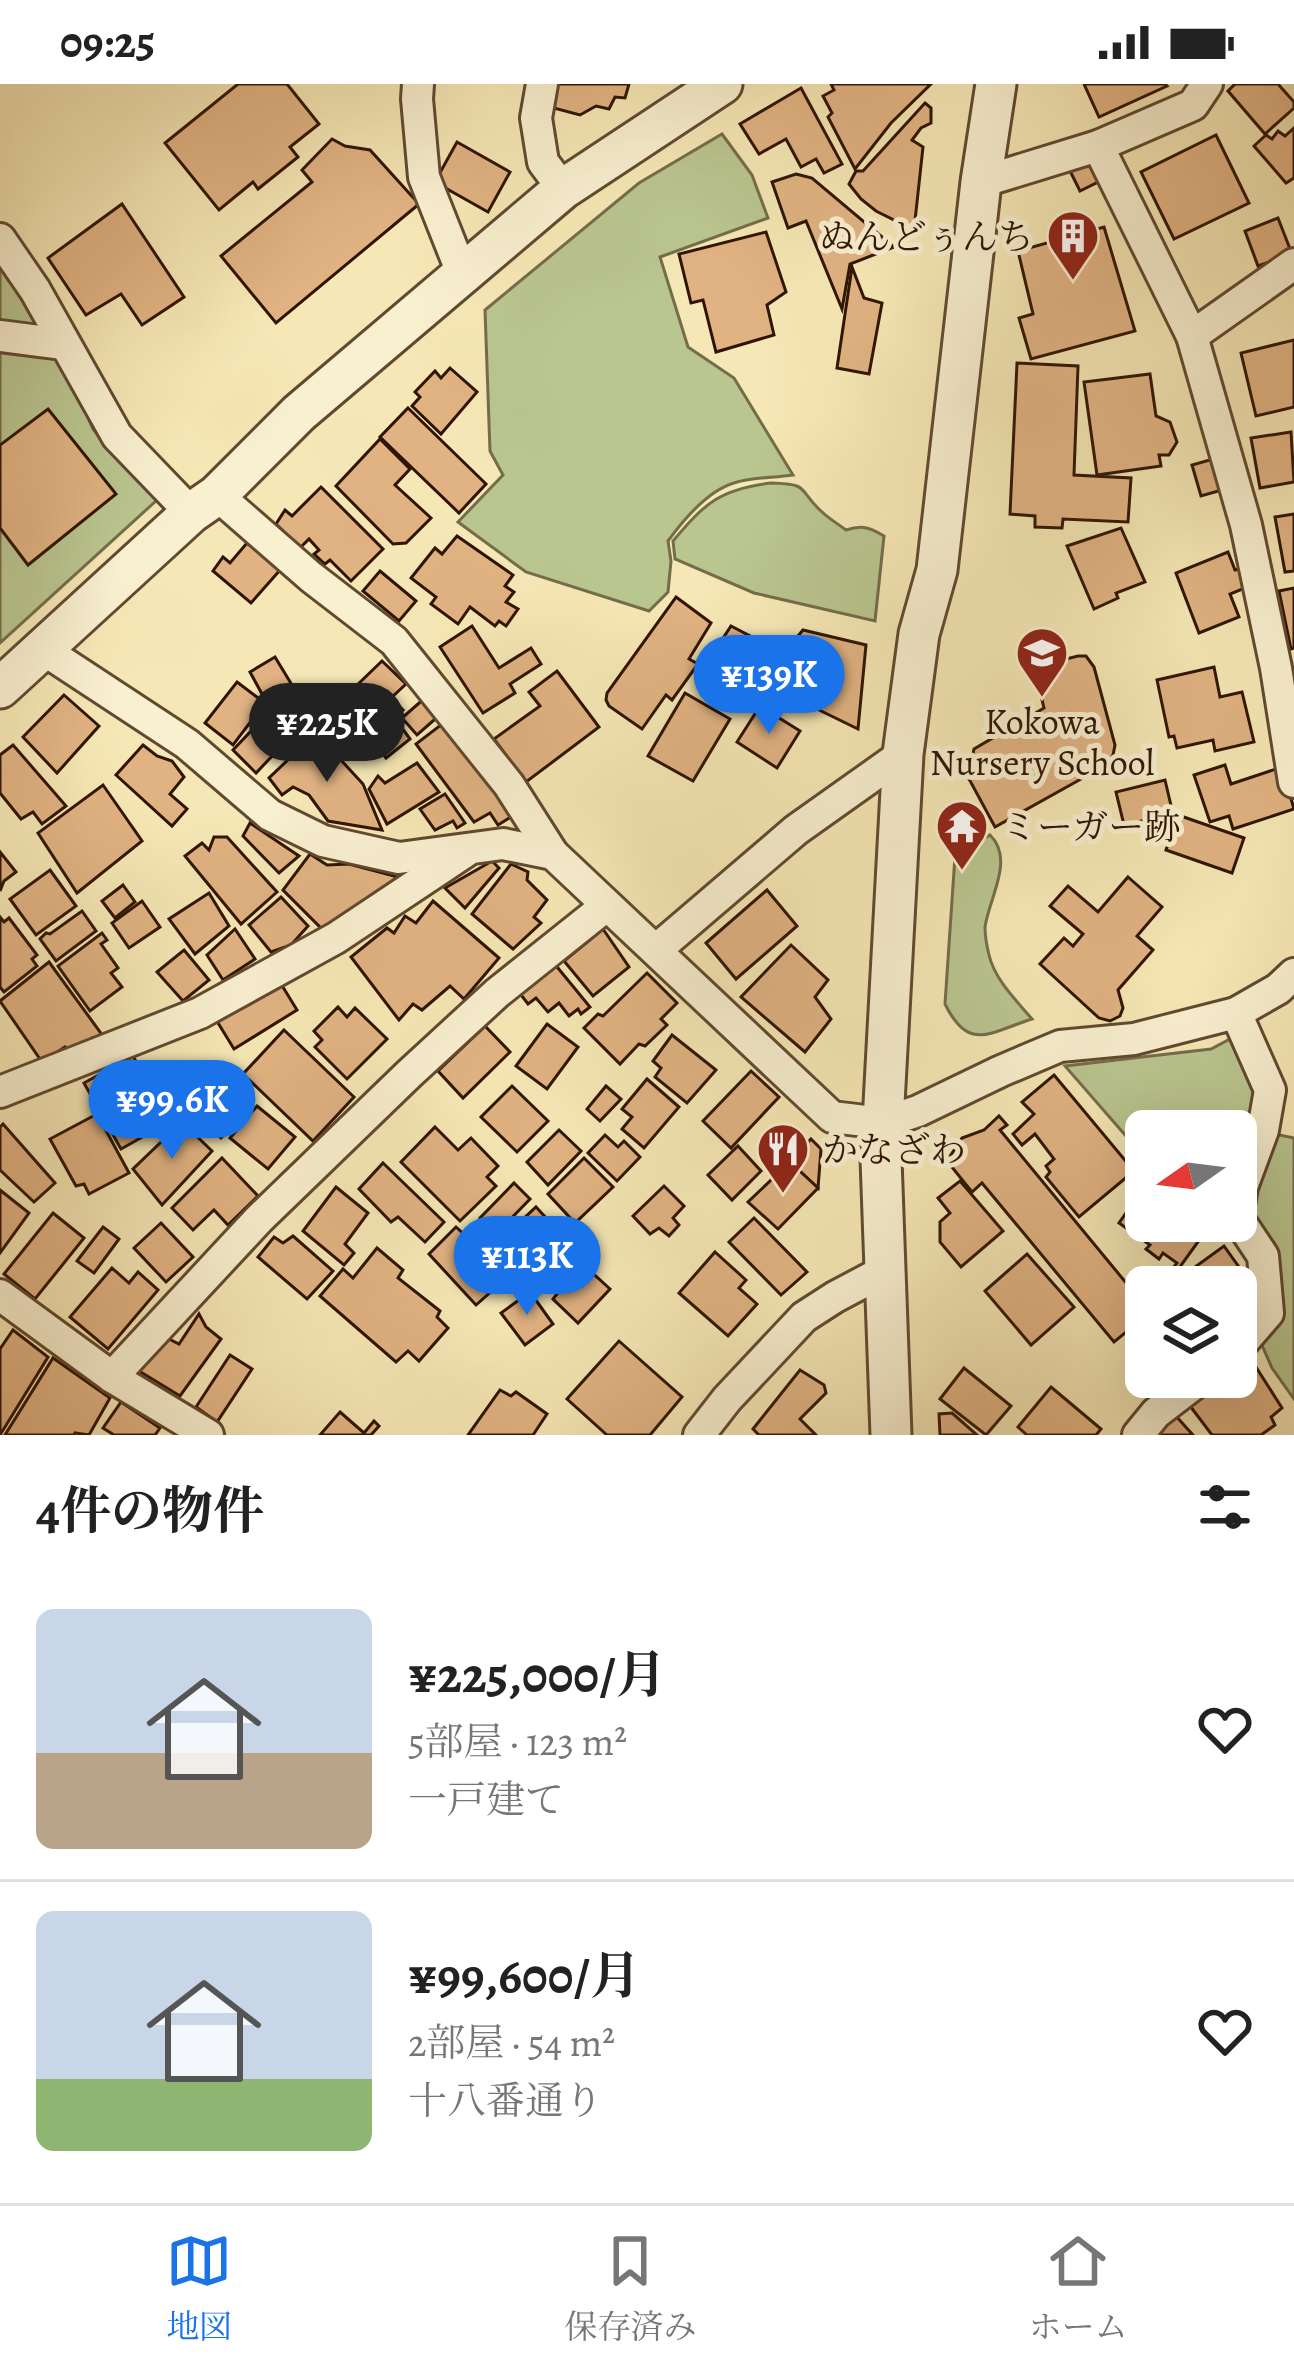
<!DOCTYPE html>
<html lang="ja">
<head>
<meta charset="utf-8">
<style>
  body { margin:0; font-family:Alegreya,"Noto Serif JP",serif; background:#f6f6f6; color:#222; height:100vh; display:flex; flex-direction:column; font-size:45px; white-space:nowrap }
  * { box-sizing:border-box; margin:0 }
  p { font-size:39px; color:#767676 }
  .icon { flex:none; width:66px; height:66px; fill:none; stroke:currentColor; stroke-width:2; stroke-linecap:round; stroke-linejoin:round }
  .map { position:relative; height:1351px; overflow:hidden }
  .side { display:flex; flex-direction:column; background:#fff; flex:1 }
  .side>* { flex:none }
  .needle { width:78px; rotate:256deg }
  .tools { position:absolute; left:1125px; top:1026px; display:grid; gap:24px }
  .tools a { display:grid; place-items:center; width:132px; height:132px; border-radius:18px; background:#fff; box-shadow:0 12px 48px #0002; font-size:60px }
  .price { position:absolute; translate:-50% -102px; padding:0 27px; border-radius:42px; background:#1a73e8; color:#fff; font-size:39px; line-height:78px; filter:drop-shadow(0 3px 6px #0008) }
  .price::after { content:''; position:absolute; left:50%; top:72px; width:36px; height:27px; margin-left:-18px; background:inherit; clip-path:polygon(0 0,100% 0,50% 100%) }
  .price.selected { background:#222; color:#fff }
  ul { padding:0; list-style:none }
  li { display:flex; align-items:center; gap:36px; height:300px; padding:0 36px }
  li+li { border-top:3px solid #e0e0e0 }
  li span { display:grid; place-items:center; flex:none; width:336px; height:240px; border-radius:18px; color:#555 }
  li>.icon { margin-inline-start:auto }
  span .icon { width:144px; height:144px; fill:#fffc; stroke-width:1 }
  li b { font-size:51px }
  h2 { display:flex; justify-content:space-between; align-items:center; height:144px; padding:0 36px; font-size:51px }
  .status { display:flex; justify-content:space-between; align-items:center; height:84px; padding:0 60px; background:#fff; direction:ltr }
  .status svg { height:33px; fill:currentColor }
  .dock { display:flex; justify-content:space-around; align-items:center; height:168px; border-top:3px solid #e0e0e0; background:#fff; font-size:33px; color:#767676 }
  .dock a { display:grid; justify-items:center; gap:6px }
  .dock .selected { color:#1a73e8 }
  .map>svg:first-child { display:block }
  .green { fill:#bac690; stroke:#746d4a; stroke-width:3 }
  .building { fill:#e1b383; stroke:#2f1403; stroke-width:3 }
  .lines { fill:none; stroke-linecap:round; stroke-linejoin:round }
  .minor-casing { stroke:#614930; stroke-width:36 }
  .tertiary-casing { stroke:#614930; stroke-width:45 }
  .minor { stroke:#f9f0d0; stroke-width:30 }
  .tertiary { stroke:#f9f0d0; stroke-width:39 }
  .labels { text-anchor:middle; stroke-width:10; stroke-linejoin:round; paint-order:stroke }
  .poi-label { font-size:36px; fill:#2f1403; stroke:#f9f0d0; text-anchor:start }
</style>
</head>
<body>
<div class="status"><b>09:25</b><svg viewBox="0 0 49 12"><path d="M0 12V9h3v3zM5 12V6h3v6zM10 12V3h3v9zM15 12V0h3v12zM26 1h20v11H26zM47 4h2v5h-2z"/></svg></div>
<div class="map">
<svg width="1294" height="1351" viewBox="0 0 1294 1351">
  <rect width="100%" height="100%" fill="#f6e8b6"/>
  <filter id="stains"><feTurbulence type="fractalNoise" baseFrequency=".00167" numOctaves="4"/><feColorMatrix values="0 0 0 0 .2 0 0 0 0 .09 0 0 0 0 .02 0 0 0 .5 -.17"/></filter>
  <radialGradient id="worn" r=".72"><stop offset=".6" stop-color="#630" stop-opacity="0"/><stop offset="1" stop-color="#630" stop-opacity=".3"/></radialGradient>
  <g class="green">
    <path d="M722,50L752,91L768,134L660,173L688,263L734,294L793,391C774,394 751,393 734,399C707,407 684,435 668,457L671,477L668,508L649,527L526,488L458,438L503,391L490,367L485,226L639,99Z"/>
    <polygon points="0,181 58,265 93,345 114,372 157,416 0,559"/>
    <path d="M771,399C811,400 797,405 821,427C828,434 838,440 846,446C862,441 869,443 884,452L875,537L754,509L675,475L673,457C705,419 720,405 771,399Z"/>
    <path d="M990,751C1015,775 989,814 985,843C985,851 987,863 989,871C995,896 1016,916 1032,935C990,948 969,969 945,920L955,772Z"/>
    <polygon points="1230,955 1254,993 1251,1045 1236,1098 1236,1047 1146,1047 1146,1075 1065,982 1211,965"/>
    <polygon points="1270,1049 1294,1054 1294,1315 1272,1284 1261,1259 1280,1232 1274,1159 1249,1133"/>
  </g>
  <g class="building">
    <polygon points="238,0 287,0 319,40 290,63 298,73 258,105 253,98 219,126 165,59"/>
    <polygon points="552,0 629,0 625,14 615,13 609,25 596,22 580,31 546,22"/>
    <polygon points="831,0 931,0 891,39 855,85 828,33 832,29 823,12 834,6"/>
    <polygon points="1084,0 1165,0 1167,2 1099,33"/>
    <polygon points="1235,0 1278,0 1294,18 1294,24 1265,50 1228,7"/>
    <polygon points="801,4 842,80 824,89 816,75 801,83 786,55 759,70 740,40"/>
    <polygon points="925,19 931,24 931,39 921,44 912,56 923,63 914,146 876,127 861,115 849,100 856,87 863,87"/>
    <polygon points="1294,44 1294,94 1286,99 1254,62 1266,51 1272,55 1278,47 1285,52"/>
    <polygon points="1216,51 1249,119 1174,155 1141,88"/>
    <polygon points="332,55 345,62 370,66 419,120 276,239 221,172 312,98 302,86"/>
    <polygon points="457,58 510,88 488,128 440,101 437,94"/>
    <polygon points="1091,69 1104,95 1080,107 1067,81"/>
    <polygon points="796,90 812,94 894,163 850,180 842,225 806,137 788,144 772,98"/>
    <polygon points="122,120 184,213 142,241 121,210 86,231 48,174"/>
    <polygon points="1278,134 1292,170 1258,182 1245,147"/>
    <polygon points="1104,143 1135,247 1031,275 1019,234 1033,230 1018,167"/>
    <polygon points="766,148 786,208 767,221 774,251 716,268 703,216 691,219 679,170"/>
    <polygon points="852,183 864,214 882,219 869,290 837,284"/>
    <polygon points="1294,256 1294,323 1256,332 1241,269"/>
    <polygon points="1017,279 1078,282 1074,391 1131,394 1128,438 1063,435 1062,444 1035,443 1035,432 1010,430"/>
    <polygon points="450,284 477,308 441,350 412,322 420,313 415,308 435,287 441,294"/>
    <polygon points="1150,290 1156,332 1170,338 1177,358 1169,371 1159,371 1161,382 1097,391 1084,298"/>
    <polygon points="408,324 486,400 459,429 380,353"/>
    <polygon points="48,325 116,410 28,481 0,444 0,361"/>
    <polygon points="1291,348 1294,398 1260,404 1251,354"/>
    <polygon points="380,355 410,385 395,401 431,434 406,459 393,460 336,402"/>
    <polygon points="1220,373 1229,404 1201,412 1192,381"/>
    <polygon points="321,403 383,465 351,497 330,476 325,480 314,470 319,466 309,455 300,464 276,440 285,426 292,432"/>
    <polygon points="1294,430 1294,487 1285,488 1275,433"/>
    <polygon points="1121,444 1145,498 1116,509 1118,514 1094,525 1067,462"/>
    <polygon points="457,452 513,491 505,502 514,508 506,518 518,525 506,542 499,537 495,542 470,523 458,540 431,520 436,513 411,494 435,464 442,470"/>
    <polygon points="247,459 281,485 251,519 213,487 223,473 230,479"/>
    <polygon points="1228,468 1235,486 1243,484 1250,502 1230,510 1239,533 1199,549 1176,489"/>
    <polygon points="380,487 416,517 399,537 363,507"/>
    <polygon points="1294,504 1294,564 1291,565 1279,507"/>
    <polygon points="676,513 711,539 689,575 698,580 672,616 666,611 642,645 609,622 606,616 607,609"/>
    <polygon points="472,542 499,584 531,564 541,580 510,600 515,609 483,629 440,563"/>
    <polygon points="731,542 773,564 741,613 701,588"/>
    <polygon points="803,546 866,561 858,645 770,602 768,595 777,577"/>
    <polygon points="1078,572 1086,572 1094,583 1115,661 1113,671 1108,680 995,743 968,693 974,665 1044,624 1034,583"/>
    <polygon points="275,573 298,611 279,622 270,606 262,610 250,588"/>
    <polygon points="382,577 406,600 391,614 403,626 364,668 326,631"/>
    <polygon points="1214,583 1220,613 1242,608 1254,658 1215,667 1213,656 1177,664 1174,652 1169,653 1157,596"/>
    <polygon points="557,587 599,643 526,698 494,655 540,622 529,608"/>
    <polygon points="237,598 265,619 233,661 205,639"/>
    <polygon points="685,609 730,635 693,697 648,672"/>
    <polygon points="64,611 99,642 57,689 23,653"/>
    <polygon points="427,612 442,629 417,651 402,634"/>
    <polygon points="760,622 800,647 777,684 737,658"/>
    <polygon points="270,627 294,649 256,689 233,666"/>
    <polygon points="446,637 517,729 498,741 490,729 474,738 416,660"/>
    <polygon points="402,644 410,655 386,674 378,663"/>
    <polygon points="316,649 363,700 382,746 328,737 309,711 293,703 282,711 269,694"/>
    <polygon points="13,661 66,722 42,740 33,728 21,735 0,709 0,671"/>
    <polygon points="143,661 157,672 172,677 184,693 170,710 187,725 172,742 116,691"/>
    <polygon points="417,679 439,708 387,740 369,705 378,692 385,699"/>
    <polygon points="1225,681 1231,700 1282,683 1294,725 1233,745 1229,732 1210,738 1194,691"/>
    <polygon points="1165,696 1173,730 1124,741 1116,708"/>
    <polygon points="103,701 142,757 77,809 38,749"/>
    <polygon points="445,710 465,739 457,744 453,737 435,746 420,725"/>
    <polygon points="1178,731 1244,754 1232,789 1166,766"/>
    <polygon points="250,739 299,772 279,789 243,752"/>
    <polygon points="214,753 227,753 277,808 241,840 185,772 202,759 209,766"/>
    <polygon points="0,768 16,788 4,797 0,807"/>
    <polygon points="310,770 327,781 349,780 398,793 322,845 283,806"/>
    <polygon points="492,777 499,784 465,824 445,804"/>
    <polygon points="511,780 528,788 527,796 547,816 534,833 541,839 513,865 472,830"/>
    <polygon points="50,786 76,822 36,851 10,815"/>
    <polygon points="1128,793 1162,823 1137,852 1153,866 1118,906 1123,924 1120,932 1110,937 1099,934 1040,880 1064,854 1073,862 1083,850 1050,822 1068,802 1098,828"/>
    <polygon points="123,801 135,818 115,834 102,817"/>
    <polygon points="767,806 797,842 736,895 706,859"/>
    <polygon points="209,809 229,842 195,870 169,835"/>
    <polygon points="281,813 308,842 291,861 271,868 249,841"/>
    <polygon points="142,817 160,843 129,864 112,839"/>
    <polygon points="433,817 499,874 464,915 450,902 422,926 413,920 399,936 351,873 387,844 394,849 405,832 416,839"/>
    <polygon points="82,827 96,847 56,877 40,855 46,849 50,850"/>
    <polygon points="0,833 4,838 9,834 37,871 32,875 37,882 4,908 0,903"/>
    <polygon points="235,845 255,875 223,896 207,871"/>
    <polygon points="603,845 629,883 593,912 564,877"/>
    <polygon points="102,849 107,856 101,860 118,884 111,889 122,903 90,927 58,882"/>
    <polygon points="791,861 828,896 815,913 831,935 805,968 741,913"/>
    <polygon points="184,866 209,896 183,917 157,888"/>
    <polygon points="49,878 103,952 95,957 92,954 71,969 65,963 42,978 0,917"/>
    <polygon points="553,878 590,923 581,930 578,925 569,932 559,919 548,928 536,914 528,920 518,907"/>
    <polygon points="647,889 677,919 661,935 667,941 645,962 639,960 620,980 584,944 598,930 603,932"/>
    <polygon points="278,895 297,926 234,965 215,934"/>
    <polygon points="338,923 347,933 355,924 387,955 347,995 315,963 322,956 314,947"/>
    <polygon points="547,940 578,963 547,1005 516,982"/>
    <polygon points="485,942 510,968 463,1014 438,987"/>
    <polygon points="284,946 354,1013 313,1057 243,990"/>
    <polygon points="672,951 716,986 687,1019 655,993 661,984 653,977"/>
    <polygon points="133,972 169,1038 121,1065 84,999"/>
    <polygon points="751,987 779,1013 731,1064 703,1037"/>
    <polygon points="1054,991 1134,1087 1079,1133 1046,1093 1050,1088 1046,1082 1054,1075 1035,1050 1022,1061 1013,1050 1034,1030 1022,1018"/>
    <polygon points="647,995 679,1023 644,1064 622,1045 632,1033 622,1025"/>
    <polygon points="219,999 248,1024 221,1054 193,1030"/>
    <polygon points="512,1002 548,1037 517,1068 481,1033"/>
    <polygon points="606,1002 621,1015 600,1037 587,1025"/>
    <polygon points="257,1022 295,1053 268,1085 230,1054"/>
    <polygon points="97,1030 129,1089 89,1110 84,1100 76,1102 50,1055"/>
    <polygon points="999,1032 1007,1041 1000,1046 1146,1223 1146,1232 1114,1258 982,1099 972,1108 947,1077 962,1054 984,1046"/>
    <polygon points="182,1038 212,1067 162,1121 133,1085"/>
    <polygon points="3,1040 55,1099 34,1118 0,1086 0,1043"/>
    <polygon points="435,1043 458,1066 471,1054 498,1082 487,1093 496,1102 460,1137 401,1078"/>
    <polygon points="559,1046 581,1067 548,1101 527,1078"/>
    <polygon points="605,1051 618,1063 624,1057 640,1073 617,1097 588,1069"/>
    <polygon points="811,1055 821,1065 818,1104 790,1078"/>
    <polygon points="738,1062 761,1087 732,1116 708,1091"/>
    <polygon points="222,1074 258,1112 228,1141 214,1126 193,1146 172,1124"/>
    <polygon points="584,1074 613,1103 575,1139 548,1110"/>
    <polygon points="790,1078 818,1104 778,1145 748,1118"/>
    <polygon points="383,1079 444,1138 425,1158 398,1133 391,1138 359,1105"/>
    <polygon points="960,1097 1003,1147 961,1183 940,1158 940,1138 950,1129 938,1114"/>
    <polygon points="514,1099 530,1115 496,1150 480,1134"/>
    <polygon points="1146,1101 1146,1137 1213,1137 1177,1187 1173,1184 1177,1179 1163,1169 1159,1175 1146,1165 1150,1161 1119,1139"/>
    <polygon points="664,1102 684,1122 673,1134 679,1141 669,1152 659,1144 650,1150 633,1132"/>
    <polygon points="336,1103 368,1129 345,1160 354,1169 344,1181 303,1147"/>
    <polygon points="0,1106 29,1129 0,1169"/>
    <polygon points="536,1123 560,1149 527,1181 502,1155"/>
    <polygon points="53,1129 84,1154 35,1215 4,1190"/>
    <polygon points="754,1134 807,1188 781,1211 729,1158"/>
    <polygon points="161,1139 193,1173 166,1198 134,1164"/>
    <polygon points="103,1143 119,1155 94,1189 77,1177"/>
    <polygon points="456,1143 468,1154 466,1162 502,1198 476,1221 429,1170"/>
    <polygon points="293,1152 333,1187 307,1215 258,1173 274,1153 283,1159"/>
    <polygon points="1224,1162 1244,1190 1237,1196 1256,1222 1236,1245 1236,1203 1193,1203 1184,1191"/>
    <polygon points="377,1164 403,1186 398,1194 440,1227 437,1233 448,1244 419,1277 408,1267 396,1278 320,1212 343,1185 353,1194"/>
    <polygon points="715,1168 746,1196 739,1204 757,1220 728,1252 679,1209"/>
    <polygon points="1027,1170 1074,1223 1031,1261 985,1207"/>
    <polygon points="576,1174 610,1205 578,1239 553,1215 563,1202 557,1195"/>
    <polygon points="112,1184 129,1199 138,1188 158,1206 108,1265 70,1233"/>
    <polygon points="530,1208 553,1240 525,1261 501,1229"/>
    <polygon points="199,1230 206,1243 221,1255 180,1312 139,1287 163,1252 179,1260"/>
    <polygon points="13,1246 48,1273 0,1351 0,1265"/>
    <polygon points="619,1257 682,1313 650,1351 607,1351 567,1315"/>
    <polygon points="1247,1269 1282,1324 1271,1333 1275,1341 1261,1351 1212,1351 1187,1318 1218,1293 1236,1293 1236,1278"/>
    <polygon points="230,1271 252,1285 217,1338 196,1323"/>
    <polygon points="53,1274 110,1314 89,1351 75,1349 74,1351 5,1351"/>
    <polygon points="964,1284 1011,1322 986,1351 940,1315"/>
    <polygon points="800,1286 824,1301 826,1309 800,1335 816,1351 759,1351 753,1345"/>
    <polygon points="1051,1303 1101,1345 1096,1351 1027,1351 1018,1343"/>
    <polygon points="500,1306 511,1312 516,1308 547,1330 533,1351 468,1351"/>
    <polygon points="121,1318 160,1344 155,1351 114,1351 103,1344"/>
    <polygon points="340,1328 364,1349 374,1337 379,1342 371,1351 320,1351"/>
    <polygon points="952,1329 977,1351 940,1351 939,1330"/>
    <polygon points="1175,1331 1193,1351 1155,1351"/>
  </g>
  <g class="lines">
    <g class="minor-casing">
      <g id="minor">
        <polyline points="418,0 417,15 424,93 462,189"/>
        <polyline points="542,0 536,34 543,78 563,105"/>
        <polyline points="1098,62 1192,252 1246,441 1276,584 1294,698"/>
        <polyline points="981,98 1098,62 1193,21 1207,0"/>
        <polyline points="0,155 35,206 117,352 191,429"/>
        <polyline points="0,252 63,260"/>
        <polyline points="1192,252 1294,180"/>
        <polyline points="217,411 311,493 394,557 509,701 553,770"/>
        <polyline points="44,566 187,660 270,731 323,757 399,774 503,760 553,770 832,1033 882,1039 918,1027 1001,987 1060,962 1134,955 1236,929 1278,905 1294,890"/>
        <polyline points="656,866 796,746 903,670"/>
        <polyline points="0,1008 200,929 336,854 465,768"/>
        <polyline points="0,1211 112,1293 208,1351"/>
        <polyline points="1236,1266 1268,1229 1263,1172 1237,1133 1242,1103 1263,1046 1270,1006 1236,929"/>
        <polyline points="112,1293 259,1135 409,990 497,909 606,822"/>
        <polyline points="699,1351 727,1315 804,1233 835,1213 884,1187"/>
        <polyline points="1138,1351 1156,1329 1203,1293"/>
      </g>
    </g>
    <g class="tertiary-casing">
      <g id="tertiary">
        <polyline points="0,604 191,429 217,411 299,329 563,105 722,0"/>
        <polyline points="891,1351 881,1075 903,670 919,550 937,486 981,98 996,0"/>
      </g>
    </g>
    <use href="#minor" class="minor"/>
    <use href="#tertiary" class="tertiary"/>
  </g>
  <defs>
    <g id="building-pin" transform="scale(2.7)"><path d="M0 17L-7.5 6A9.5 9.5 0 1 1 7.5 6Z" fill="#8f2418" stroke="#f9f0d0"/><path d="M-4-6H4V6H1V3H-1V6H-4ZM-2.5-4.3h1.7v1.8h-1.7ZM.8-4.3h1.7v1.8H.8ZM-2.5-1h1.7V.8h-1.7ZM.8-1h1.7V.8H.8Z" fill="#fff"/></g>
    <g id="school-pin" transform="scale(2.7)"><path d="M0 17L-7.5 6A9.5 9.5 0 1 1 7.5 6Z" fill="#8f2418" stroke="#f9f0d0"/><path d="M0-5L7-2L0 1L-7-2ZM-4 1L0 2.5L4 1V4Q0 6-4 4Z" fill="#fff"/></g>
    <g id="temple-pin" transform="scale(2.7)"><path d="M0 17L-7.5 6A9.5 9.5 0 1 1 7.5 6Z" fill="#8f2418" stroke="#f9f0d0"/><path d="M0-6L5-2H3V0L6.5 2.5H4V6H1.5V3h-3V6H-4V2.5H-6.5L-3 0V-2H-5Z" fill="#fff"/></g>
    <g id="restaurant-pin" transform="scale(2.7)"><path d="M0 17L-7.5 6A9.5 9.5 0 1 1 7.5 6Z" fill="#8f2418" stroke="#f9f0d0"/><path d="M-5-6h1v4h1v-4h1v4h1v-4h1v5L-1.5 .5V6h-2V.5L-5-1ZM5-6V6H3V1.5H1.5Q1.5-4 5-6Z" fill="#fff"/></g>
  </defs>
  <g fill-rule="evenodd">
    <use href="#building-pin" x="1073" y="152"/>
    <use href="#school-pin" x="1042" y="569"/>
    <use href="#temple-pin" x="962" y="742"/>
    <use href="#restaurant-pin" x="783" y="1065"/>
  </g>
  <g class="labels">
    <g class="poi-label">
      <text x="1034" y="165" text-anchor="end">ぬんどぅんち</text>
      <text x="1042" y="650" text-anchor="middle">Kokowa<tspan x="1042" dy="41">Nursery School</tspan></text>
      <text x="1001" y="755">ミーガー跡</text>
      <text x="822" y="1078">かなざわ</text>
    </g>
  </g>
  <rect width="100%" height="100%" filter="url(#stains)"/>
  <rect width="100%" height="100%" fill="url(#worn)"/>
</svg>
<div class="tools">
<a><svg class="needle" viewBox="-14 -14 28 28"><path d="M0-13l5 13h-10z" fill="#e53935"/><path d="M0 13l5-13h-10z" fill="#767676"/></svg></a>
<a><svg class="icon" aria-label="layers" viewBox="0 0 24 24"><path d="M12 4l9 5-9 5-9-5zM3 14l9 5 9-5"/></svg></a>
</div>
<b class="price" style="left:769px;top:653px">¥139K</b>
<b class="price selected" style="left:327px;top:701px">¥225K</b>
<b class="price" style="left:172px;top:1078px">¥99.6K</b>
<b class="price" style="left:527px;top:1234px">¥113K</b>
</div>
<section class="side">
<h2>4件の物件<svg class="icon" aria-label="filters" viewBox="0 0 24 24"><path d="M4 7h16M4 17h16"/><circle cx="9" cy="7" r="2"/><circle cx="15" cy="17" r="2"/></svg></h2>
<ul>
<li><span style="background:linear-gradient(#c9d6e8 60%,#b9a48a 0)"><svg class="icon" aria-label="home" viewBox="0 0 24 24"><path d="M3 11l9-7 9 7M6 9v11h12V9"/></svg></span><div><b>¥225,000/月</b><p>5部屋 · 123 m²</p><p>一戸建て</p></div><svg class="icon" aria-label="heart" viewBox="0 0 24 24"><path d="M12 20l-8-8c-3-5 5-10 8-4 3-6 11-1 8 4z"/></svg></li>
<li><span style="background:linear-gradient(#c9d6e8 70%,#8fb573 0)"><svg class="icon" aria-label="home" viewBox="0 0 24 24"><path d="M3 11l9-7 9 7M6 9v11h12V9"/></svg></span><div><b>¥99,600/月</b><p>2部屋 · 54 m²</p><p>十八番通り</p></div><svg class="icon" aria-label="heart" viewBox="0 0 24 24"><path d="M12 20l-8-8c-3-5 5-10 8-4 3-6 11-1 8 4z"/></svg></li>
</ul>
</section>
<nav class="dock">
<a class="selected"><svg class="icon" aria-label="map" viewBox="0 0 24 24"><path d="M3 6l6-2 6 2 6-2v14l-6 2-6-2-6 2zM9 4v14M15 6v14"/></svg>地図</a>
<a><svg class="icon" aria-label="saved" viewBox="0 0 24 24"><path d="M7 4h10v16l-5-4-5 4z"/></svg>保存済み</a>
<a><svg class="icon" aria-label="home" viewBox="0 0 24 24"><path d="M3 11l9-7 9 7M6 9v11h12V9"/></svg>ホーム</a>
</nav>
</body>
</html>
